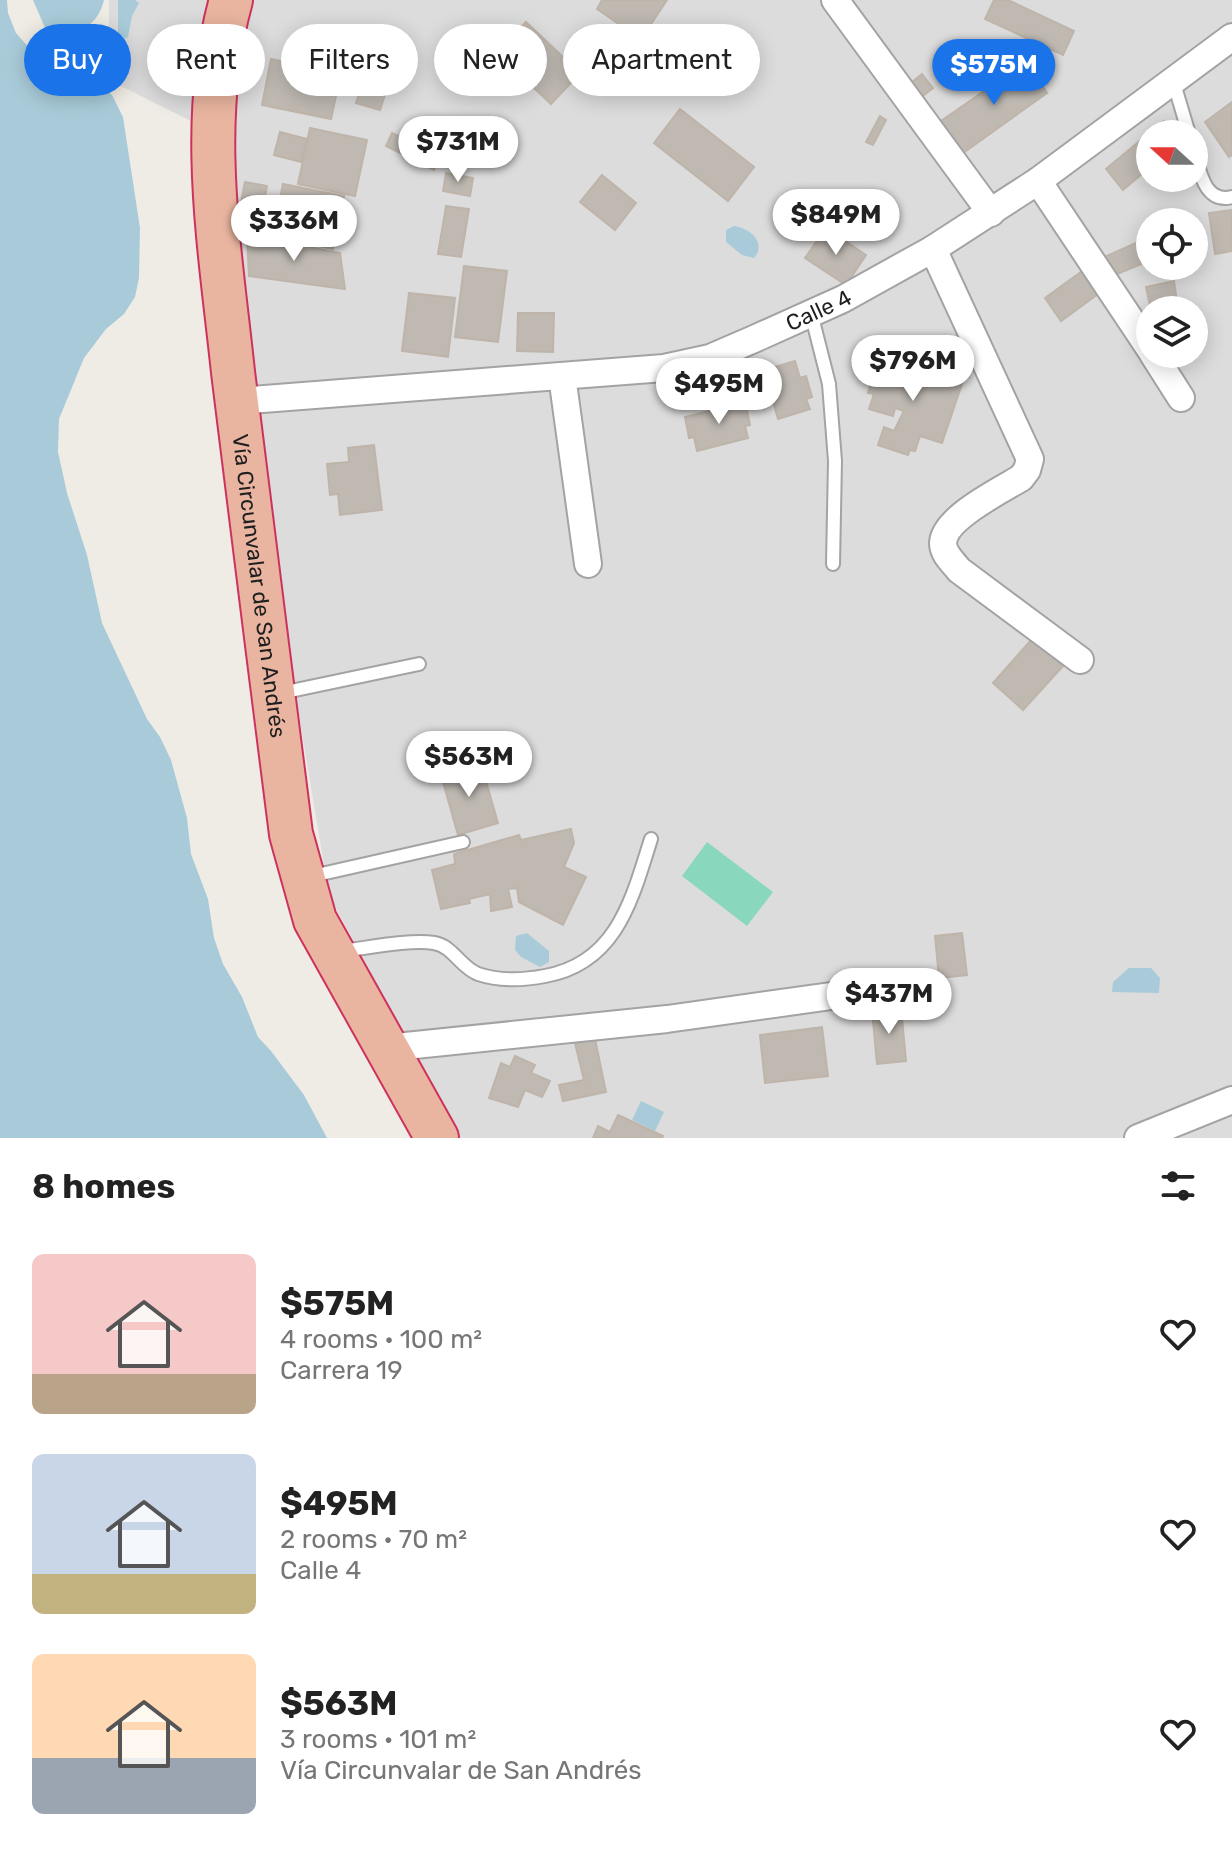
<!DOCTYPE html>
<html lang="en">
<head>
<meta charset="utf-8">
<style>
  body { margin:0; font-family:Rubik,sans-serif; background:#f2f2f2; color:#222; height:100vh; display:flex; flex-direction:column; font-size:30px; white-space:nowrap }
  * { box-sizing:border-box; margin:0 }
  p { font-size:26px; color:#767676 }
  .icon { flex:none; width:44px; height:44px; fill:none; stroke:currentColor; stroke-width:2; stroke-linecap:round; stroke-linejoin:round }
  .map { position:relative; height:1138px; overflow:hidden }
  .sheet { display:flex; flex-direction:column; background:#fff; flex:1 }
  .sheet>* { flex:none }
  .top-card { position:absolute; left:24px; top:24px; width:800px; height:72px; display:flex; gap:16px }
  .needle { width:52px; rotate:291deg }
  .controls { position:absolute; left:1136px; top:120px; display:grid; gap:16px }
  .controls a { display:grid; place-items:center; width:72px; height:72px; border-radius:50%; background:#fff; box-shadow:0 4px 20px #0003; font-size:40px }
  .price { position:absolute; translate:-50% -68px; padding:0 18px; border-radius:28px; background:#fff; color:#222; font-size:26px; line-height:52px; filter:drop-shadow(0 2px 4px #0008) }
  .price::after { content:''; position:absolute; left:50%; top:48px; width:24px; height:18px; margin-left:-12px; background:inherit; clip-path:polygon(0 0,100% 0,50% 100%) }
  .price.on { background:#1a73e8; color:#fff }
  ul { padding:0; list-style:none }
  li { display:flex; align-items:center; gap:24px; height:200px; padding:0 32px }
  li span { display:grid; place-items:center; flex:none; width:224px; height:160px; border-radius:12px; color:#555 }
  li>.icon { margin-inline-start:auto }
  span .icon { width:96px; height:96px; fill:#fffc; stroke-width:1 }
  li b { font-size:34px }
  h2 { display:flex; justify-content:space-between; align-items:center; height:96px; padding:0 32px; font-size:34px }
  .chip { padding:0 28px; border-radius:36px; background:#fff; box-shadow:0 4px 20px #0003; font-size:28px; line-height:72px }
  .chip.on { background:#1a73e8; color:#fff }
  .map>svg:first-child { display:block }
  .residential { fill:#dcdcdc; fill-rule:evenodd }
  .pitch { fill:#89d8be }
  .water { fill:#a9cbd9 }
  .building { fill:#bfb9b2; stroke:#bfb4a9; stroke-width:2 }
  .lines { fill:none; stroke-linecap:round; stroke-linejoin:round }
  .service-casing { stroke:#a3a3a3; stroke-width:16 }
  .minor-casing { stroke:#a3a3a3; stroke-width:30 }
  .trunk-casing { stroke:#cd325d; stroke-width:46 }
  .service { stroke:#fff; stroke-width:12 }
  .minor { stroke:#fff; stroke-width:26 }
  .trunk { stroke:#eab5a0; stroke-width:42 }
  .labels { text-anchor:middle; stroke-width:8; stroke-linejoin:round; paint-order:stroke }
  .street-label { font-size:22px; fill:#1f1f1f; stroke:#fff }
</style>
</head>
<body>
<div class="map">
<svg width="1232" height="1138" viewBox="0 0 1232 1138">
  <rect width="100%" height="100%" fill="#efece5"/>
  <path class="residential" d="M109,0H1232V1138H459L329,895L262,494L193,122L109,80ZM1150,134H1194V178H1150ZM1150,222H1194V266H1150ZM1150,310H1194V354H1150Z"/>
  <polygon class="pitch" points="707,842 773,892 747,926 682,876"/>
  <g class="water">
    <polygon points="0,0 7,0 8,13 16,33 30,49 101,85 112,95 123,117 140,228 139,278 135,297 124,314 106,329 84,358 59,419 58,452 67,493 87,555 102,623 147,719 160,737 171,760 187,818 191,854 208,899 214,938 223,964 242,997 258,1037 271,1051 304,1095 327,1138 0,1138"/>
    <path d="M33,0H104C98,24 84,30 62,38L46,30Z"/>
    <polygon points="118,0 135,0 139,3 132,16 128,37 122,40 118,37"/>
    <path d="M734,226C750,228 767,243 754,258L742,255L726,242V230Z"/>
    <polygon points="527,933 549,951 549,962 540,967 521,957 515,950 516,936"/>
    <polygon points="1129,968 1151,968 1160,978 1159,993 1112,992 1113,982"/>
    <polygon points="641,1101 664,1112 655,1131 632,1120"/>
  </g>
  <g class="building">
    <polygon points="602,0 667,0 641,39 597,9"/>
    <polygon points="994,0 1008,0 1074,31 1063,55 985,19"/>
    <polygon points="526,22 580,73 551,104 497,53"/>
    <polygon points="271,59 341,73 331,119 262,105"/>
    <polygon points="1026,62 1047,93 963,153 941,121"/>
    <polygon points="922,74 933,88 915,102 905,88"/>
    <polygon points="364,78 388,85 380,110 356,103"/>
    <polygon points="1232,102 1232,155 1229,157 1205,122"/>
    <polygon points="680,109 754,167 728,201 654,143"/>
    <polygon points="880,116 886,120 873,145 866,142"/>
    <polygon points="1164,121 1174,134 1150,134 1150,167 1123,190 1106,169"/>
    <polygon points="310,128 367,140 355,196 298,184"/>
    <polygon points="280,132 307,139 301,162 274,155"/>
    <polygon points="392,133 440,157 434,170 386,146"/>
    <polygon points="446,173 473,178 470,196 443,191"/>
    <polygon points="602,175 636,203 615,230 580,202"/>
    <polygon points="245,182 267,186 259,227 237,223"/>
    <polygon points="283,184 344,196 333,249 272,236"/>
    <polygon points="446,206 469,209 461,257 438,254"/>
    <polygon points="1232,210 1232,251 1215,254 1209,213"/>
    <polygon points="826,228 866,255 846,285 805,258"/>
    <polygon points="247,235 340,253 345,289 249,276"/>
    <polygon points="1138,242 1146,262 1108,278 1100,259"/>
    <polygon points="464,266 507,271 498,342 455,337"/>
    <polygon points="1081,272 1098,294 1061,321 1045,298"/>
    <polygon points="1174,281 1178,310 1151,310 1146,287"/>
    <polygon points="409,293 455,298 448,357 402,351"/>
    <polygon points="518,313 554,313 553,352 517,351"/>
    <polygon points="874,355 902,365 900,371 928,380 933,364 965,375 942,443 920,436 915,451 910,450 908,455 878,445 884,427 894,431 904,411 895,408 893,416 869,409 874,394 868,393 871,382 866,380"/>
    <polygon points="795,361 800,378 806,376 812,397 806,399 810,409 778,419 769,387 781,384 775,367"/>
    <polygon points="745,402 750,425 745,426 748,438 697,451 694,437 689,438 685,417"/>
    <polygon points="374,445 382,510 340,515 338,494 330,495 327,464 349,462 348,448"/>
    <polygon points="1033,638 1063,666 1023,710 993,683"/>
    <polygon points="481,764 498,823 458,835 441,775"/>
    <polygon points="571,829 574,843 564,867 586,877 563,925 519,902 517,888 508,889 512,907 491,911 490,894 469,899 470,903 441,909 432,870 455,864 454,854 519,835 521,840"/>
    <polygon points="962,933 967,975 939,978 935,936"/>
    <polygon points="901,1007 906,1061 877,1064 872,1010"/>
    <polygon points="822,1027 828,1076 765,1083 760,1035"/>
    <polygon points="595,1039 606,1092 563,1101 559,1085 584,1080 575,1043"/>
    <polygon points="515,1056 535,1065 531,1073 550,1081 542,1097 525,1090 518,1107 489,1098 501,1063 510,1067"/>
    <polygon points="618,1115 663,1136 662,1138 593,1138 598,1126 610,1132"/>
  </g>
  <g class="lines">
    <g class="service-casing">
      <g id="service">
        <polyline points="1173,80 1189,134"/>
        <path d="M1194,152C1200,172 1205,204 1232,197"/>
        <polyline points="811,313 829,384 835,461 833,564"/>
        <polyline points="281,693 419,664"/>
        <polyline points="308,877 463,842"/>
        <path d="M342,951C367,948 411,939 434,943C453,946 460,967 478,974C499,981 524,980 545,976C617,963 632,899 651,839"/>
      </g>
    </g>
    <g class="minor-casing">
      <g id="minor">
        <polyline points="835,0 991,213"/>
        <polyline points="1038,181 1150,349"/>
        <path d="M933,249L1030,459L1027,470L1021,478C1001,490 944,518 943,543C943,554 953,562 959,570L1080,660"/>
        <polyline points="1153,354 1181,398"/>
        <polyline points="562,376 588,564"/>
        <path id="s1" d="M237,401L664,368L710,358L754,339L843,299L933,249L1038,181L1232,37"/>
        <polyline points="386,1048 667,1019 910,985"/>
        <polyline points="1138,1138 1232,1100"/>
      </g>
    </g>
    <g class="trunk-casing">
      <g id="trunk">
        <path id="s2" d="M231,0C197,122 220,248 233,372C251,526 272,680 291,834L315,920L437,1138"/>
      </g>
    </g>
    <use href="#service" class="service"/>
    <use href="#minor" class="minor"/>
    <use href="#trunk" class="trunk"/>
  </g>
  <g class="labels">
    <g class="street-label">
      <text dy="8" stroke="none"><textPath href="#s1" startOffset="594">Calle 4</textPath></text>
      <text dy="8" stroke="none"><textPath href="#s2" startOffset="590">Vía Circunvalar de San Andrés</textPath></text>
    </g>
  </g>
</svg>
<div class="controls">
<a><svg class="needle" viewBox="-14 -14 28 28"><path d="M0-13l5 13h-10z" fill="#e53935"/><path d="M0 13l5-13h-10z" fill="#767676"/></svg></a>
<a><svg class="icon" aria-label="locate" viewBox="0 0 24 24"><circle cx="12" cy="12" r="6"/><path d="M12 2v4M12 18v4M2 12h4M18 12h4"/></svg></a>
<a><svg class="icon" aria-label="layers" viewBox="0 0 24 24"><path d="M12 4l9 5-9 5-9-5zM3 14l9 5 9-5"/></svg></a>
</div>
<b class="price on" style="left:994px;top:107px">$575M</b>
<b class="price" style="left:458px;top:184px">$731M</b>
<b class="price" style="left:836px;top:257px">$849M</b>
<b class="price" style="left:294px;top:263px">$336M</b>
<b class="price" style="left:913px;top:403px">$796M</b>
<b class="price" style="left:719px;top:426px">$495M</b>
<b class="price" style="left:469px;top:799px">$563M</b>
<b class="price" style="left:889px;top:1036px">$437M</b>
<div class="top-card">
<a class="chip on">Buy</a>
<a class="chip">Rent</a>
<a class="chip">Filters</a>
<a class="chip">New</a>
<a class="chip">Apartment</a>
</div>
</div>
<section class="sheet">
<h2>8 homes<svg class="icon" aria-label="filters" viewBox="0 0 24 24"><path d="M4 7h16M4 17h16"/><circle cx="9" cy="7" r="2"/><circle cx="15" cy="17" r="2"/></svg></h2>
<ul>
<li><span style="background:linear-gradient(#f6c9c9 75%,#b9a48a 0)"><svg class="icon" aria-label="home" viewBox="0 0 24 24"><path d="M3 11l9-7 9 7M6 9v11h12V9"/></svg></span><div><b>$575M</b><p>4 rooms · 100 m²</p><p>Carrera 19</p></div><svg class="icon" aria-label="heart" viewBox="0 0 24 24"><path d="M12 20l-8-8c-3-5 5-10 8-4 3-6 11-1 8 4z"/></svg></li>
<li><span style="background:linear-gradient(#c9d6e8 75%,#c2b280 0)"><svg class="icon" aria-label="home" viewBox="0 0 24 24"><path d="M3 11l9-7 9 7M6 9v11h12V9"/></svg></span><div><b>$495M</b><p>2 rooms · 70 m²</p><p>Calle 4</p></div><svg class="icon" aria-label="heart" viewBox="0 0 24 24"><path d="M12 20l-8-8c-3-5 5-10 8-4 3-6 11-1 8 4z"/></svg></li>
<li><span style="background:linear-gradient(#ffd9b3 65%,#9aa5b1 0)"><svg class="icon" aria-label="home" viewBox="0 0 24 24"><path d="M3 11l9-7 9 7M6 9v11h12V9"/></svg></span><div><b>$563M</b><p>3 rooms · 101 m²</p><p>Vía Circunvalar de San Andrés</p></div><svg class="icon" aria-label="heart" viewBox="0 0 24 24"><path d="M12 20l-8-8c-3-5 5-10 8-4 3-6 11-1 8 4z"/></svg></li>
</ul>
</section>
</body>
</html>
